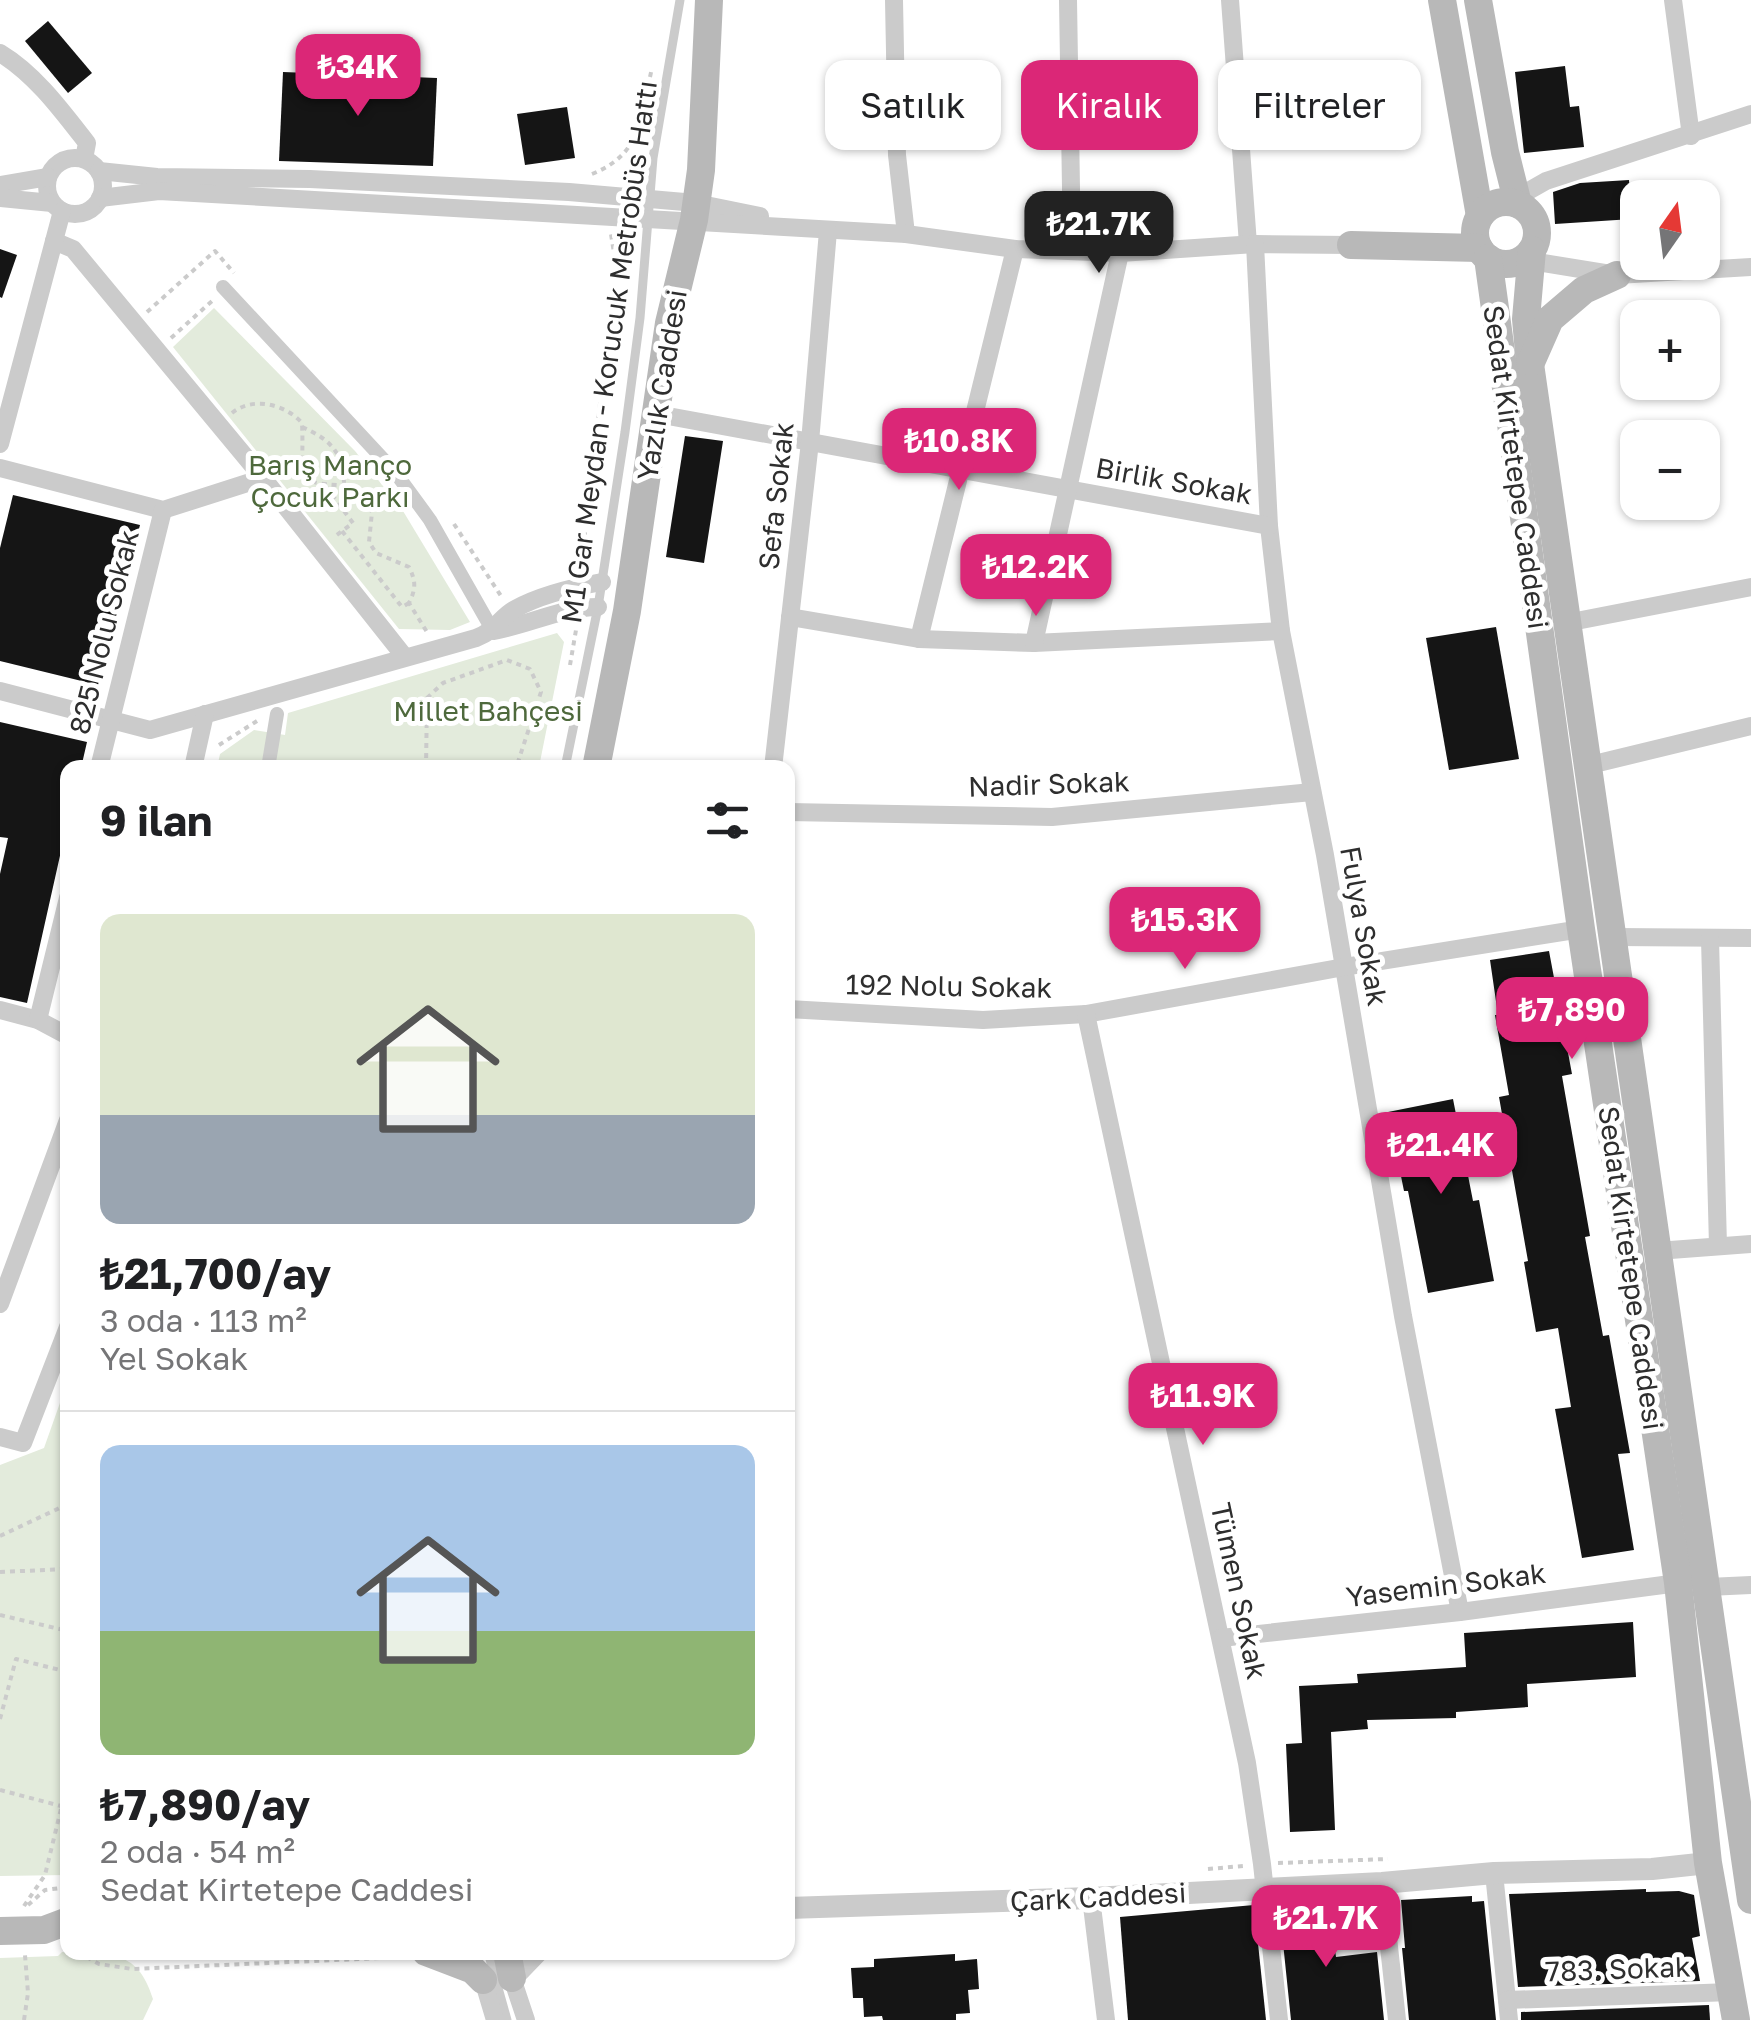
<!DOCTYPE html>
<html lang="tr">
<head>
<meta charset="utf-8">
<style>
  body { margin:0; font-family:"Golos Text",sans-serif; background:#f6f6f6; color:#202124; height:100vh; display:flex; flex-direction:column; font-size:38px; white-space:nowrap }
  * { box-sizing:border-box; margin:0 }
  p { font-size:32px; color:#757577 }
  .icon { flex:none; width:55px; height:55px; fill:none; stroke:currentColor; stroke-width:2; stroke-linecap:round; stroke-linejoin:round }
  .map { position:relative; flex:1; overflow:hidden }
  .side { position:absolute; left:60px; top:760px; width:735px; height:1200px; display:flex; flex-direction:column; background:#fff; border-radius:20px; box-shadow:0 2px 8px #0004 }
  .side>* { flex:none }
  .hud { position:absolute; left:825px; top:60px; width:775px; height:90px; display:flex; gap:20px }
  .needle { width:65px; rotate:14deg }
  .tools { position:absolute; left:1620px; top:180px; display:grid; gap:20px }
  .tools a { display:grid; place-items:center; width:100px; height:100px; border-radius:20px; background:#fff; box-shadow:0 2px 8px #0004; font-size:50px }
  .price { position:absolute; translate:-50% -85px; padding:0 22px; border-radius:20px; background:#db2777; color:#fff; font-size:32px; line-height:65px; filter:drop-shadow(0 2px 5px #0008) }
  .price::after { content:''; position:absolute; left:50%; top:60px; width:30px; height:22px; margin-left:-15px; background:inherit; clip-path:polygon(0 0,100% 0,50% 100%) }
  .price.on { background:#222; color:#fff }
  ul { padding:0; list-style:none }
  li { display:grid; align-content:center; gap:20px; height:530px; padding:0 40px }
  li+li { border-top:2px solid #e0e0e0 }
  li span { display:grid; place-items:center; height:310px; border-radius:20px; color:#555 }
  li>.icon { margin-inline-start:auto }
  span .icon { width:180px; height:180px; fill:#fffc; stroke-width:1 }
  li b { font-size:42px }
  h2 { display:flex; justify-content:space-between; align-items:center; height:120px; padding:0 40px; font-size:42px }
  .pill { padding:0 35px; border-radius:20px; background:#fff; box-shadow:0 2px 8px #0004; font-size:35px; line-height:90px }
  .pill.on { background:#db2777; color:#fff }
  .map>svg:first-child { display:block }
  .green { fill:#e3ebdc }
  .building { fill:#151515 }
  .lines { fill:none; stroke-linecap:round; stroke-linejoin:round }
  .path { stroke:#cbcbcb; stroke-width:4; stroke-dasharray:5 5; stroke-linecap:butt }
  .service { stroke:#cbcbcb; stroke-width:9 }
  .pedestrian { stroke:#cbcbcb; stroke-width:14 }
  .minor { stroke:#cbcbcb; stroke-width:18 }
  .tertiary { stroke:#cbcbcb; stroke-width:22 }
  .secondary { stroke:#b8b8b8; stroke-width:28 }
  .labels { text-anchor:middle; stroke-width:10; stroke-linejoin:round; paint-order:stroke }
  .street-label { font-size:28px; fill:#2e2e2e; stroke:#fff }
  .park-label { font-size:28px; fill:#4e693c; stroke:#fff }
</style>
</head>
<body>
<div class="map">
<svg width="1751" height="2020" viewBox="0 0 1751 2020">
  <rect width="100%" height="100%" fill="#fff"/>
  <g class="green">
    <polygon points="214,308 355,451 403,511 470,622 450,630 399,629 173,347"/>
    <polygon points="557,633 564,642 539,767 217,768 220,754 254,730 285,735 288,713"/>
    <polygon points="67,1383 67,1875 0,1876 0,1465 44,1448"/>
    <path d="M62,1952C106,1955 137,1946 153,1999L143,2020H0V1958L58,1956Z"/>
  </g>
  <g class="building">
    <polygon points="48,21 92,73 68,93 25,41"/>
    <polygon points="1565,66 1570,107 1579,106 1584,147 1524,153 1515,72"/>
    <polygon points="283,72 437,78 433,166 279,161"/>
    <polygon points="567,107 575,158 525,165 517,114"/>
    <polygon points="1629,180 1632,219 1555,224 1553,192 1580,183"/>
    <polygon points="0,249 17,255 2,298 0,297"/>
    <polygon points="685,436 723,441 704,563 666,557"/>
    <polygon points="13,495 140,525 98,685 0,661 0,548"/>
    <polygon points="1496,627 1519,759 1449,770 1426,638"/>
    <polygon points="0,722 87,742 81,768 68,768 68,820 27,1003 0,997 0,874 8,838 0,837"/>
    <polygon points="1549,951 1572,1074 1562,1076 1590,1236 1585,1237 1603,1336 1609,1335 1630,1453 1618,1454 1634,1550 1582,1558 1555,1409 1571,1407 1558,1328 1536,1332 1524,1262 1528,1261 1499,1097 1509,1095 1495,1015 1498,1015 1490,960"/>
    <polygon points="1453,1099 1473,1201 1479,1200 1494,1281 1428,1293 1408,1191 1404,1191 1388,1112"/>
    <polygon points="1633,1622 1636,1677 1527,1684 1528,1707 1456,1712 1456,1718 1367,1720 1368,1729 1331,1732 1335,1830 1290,1832 1286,1744 1302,1743 1299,1686 1358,1683 1357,1674 1466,1667 1464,1633"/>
    <polygon points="1646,1889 1646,1892 1679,1891 1694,1895 1700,1936 1692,1938 1700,1981 1518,1987 1509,1894"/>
    <polygon points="1472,1896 1472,1902 1484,1901 1496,2020 1409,2020 1402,1948 1405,1948 1401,1900"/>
    <polygon points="1328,1901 1336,1957 1377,1952 1384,2020 1291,2020 1279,1904"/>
    <polygon points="1254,1905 1266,2020 1128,2020 1120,1917"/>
    <polygon points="955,1954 955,1961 977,1959 979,1989 968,1990 970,2013 956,2014 956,2020 883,2020 882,2016 864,2017 863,1998 853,1998 851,1968 874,1967 874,1959"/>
    <polygon points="1709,2005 1710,2020 1521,2020 1521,2012"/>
  </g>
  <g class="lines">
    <g class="path">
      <path d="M592,174C644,153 641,115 652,68"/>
      <polyline points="147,312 215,251 234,273"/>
      <polyline points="171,338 212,301"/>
      <path d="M232,413C253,396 285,404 302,423C305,484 289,483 357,486L372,512L369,542L376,553L409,567C416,581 416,589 409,603L427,632"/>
      <path d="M302,427C330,439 344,453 344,485"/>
      <polyline points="326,487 353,523 334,537"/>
      <polyline points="454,524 501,596"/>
      <polyline points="342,531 402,607 409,603"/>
      <polyline points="581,567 616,266 611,234"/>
      <polyline points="570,665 576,630"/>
      <polyline points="219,745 257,721"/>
      <polyline points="426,768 427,698 443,683 507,660 530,669 541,692 516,768"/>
      <polyline points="0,1536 68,1504"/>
      <polyline points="0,1572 68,1569"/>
      <polyline points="0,1615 68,1631"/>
      <polyline points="0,1719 16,1659 68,1672"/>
      <polyline points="0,1790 61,1806"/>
      <polyline points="1278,1863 1388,1859"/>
      <polyline points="1208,1869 1243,1866"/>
      <polyline points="28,1905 45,1890 68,1887"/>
      <polyline points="24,1906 45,1875 68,1780"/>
      <polyline points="78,1952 99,1964 132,1969 404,1957"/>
      <polyline points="24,2020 28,1993 25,1955"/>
    </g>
    <g class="service">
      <polyline points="565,768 598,607 625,432 640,318 653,158 680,0"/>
      <polyline points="488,1952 507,2020"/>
    </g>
    <g class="pedestrian">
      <polyline points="223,287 395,472 430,520 493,631"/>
      <polyline points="268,768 277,714"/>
    </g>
    <g class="minor">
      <polyline points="894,0 897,155 906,234"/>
      <polyline points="1068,0 1072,251"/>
      <polyline points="1230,0 1248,244"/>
      <polyline points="1673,0 1691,136"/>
      <path d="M0,53C35,74 62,111 87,143L84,159"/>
      <circle cx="75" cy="186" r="28"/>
      <polyline points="99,171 157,177 310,179 569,192 696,203 760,216"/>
      <polyline points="0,185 48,177"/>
      <polyline points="0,198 52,203"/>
      <polyline points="100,198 159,191 906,234 1015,249 1120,253 1255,244 1351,245"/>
      <polyline points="1509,202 1546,181 1751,114"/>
      <polyline points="54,241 73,249 263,478 404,656"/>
      <polyline points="1255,244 1269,526 1281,631 1325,855 1403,1316 1460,1612"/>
      <polyline points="1525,260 1617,275 1751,267"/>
      <polyline points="657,414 1269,526"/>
      <polyline points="0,444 62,211"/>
      <polyline points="0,468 163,510 263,478"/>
      <polyline points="790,617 919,639 1034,643 1281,631"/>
      <polyline points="1566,623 1751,587"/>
      <path d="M493,631C529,625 562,607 598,607"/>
      <polyline points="919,639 1015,249"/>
      <polyline points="1034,643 1120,253"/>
      <path d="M0,691L150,730L476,638C497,630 499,618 515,609C540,595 574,587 602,582"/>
      <polyline points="1590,765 1751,726"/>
      <polyline points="99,768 163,510"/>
      <polyline points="193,768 205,714"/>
      <polyline points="773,768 810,442 828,231"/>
      <polyline points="788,812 1052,817 1312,792"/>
      <polyline points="1615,937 1751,938"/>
      <polyline points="1710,939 1718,1246"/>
      <polyline points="788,1009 983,1020 1086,1014 1344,967 1581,929"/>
      <polyline points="0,1010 38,1020 68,1036"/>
      <polyline points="1086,1014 1247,1763 1262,1864 1279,2020"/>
      <polyline points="38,1020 68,898"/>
      <polyline points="1657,1251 1751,1244"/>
      <polyline points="0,1304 68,1120"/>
      <polyline points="0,1437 23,1443 68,1327"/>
      <polyline points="1708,1587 1751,1585"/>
      <polyline points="1221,1638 1460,1612 1678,1583"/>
      <polyline points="1494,1873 1509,2020"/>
      <polyline points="1382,1883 1397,2020"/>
      <polyline points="1091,1898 1106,2020"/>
      <polyline points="512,1978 526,2020"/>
      <polyline points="483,1980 495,2020"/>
      <polyline points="1507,2000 1731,1992"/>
    </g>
    <g class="tertiary">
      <polyline points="788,1908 1091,1898 1382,1883 1494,1873 1652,1869 1708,1863"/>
      <polyline points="512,1978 537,1952"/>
    </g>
    <g class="secondary">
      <polyline points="1442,0 1480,216"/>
      <polyline points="1478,0 1505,152 1518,204"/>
      <circle cx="1506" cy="233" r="31"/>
      <polyline points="1351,245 1479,248"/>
      <polyline points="1532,250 1526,319 1530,364 1751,1900"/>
      <polyline points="1488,258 1581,929 1678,1583 1708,1863 1736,2020"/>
      <polyline points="1531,362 1550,319 1584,290 1617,275"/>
      <polyline points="596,768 627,611 669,323 694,220 701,170 709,0"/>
      <polyline points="0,1931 44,1930 68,1921"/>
      <polyline points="426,1952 473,1970 483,1980"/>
      <polyline points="507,1952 512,1978"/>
    </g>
  </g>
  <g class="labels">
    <g class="street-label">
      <text transform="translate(609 352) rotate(-82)" y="10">M1 Gar Meydan - Korucuk Metrobüs Hattı</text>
      <text transform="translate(662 385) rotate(-81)" y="10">Yazlık Caddesi</text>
      <text transform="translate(1516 467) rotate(82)" y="10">Sedat Kirtetepe Caddesi</text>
      <text transform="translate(1174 481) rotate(10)" y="10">Birlik Sokak</text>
      <text transform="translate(776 496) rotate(-84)" y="10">Sefa Sokak</text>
      <text transform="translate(104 632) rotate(-76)" y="10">825 Nolu Sokak</text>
      <text transform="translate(1049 784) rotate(-2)" y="10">Nadir Sokak</text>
      <text transform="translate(1364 926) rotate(80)" y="10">Fulya Sokak</text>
      <text transform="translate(949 986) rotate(1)" y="10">192 Nolu Sokak</text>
      <text transform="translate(1631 1268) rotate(82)" y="10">Sedat Kirtetepe Caddesi</text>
      <text transform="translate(1446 1585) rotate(-7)" y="10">Yasemin Sokak</text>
      <text transform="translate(1239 1591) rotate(78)" y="10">Tümen Sokak</text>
      <text transform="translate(1098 1897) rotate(-3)" y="10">Çark Caddesi</text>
      <text transform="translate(1618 1969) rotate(-2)" y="10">783. Sokak</text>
    </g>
    <g class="park-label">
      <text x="330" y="475">Barış Manço<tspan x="330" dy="32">Çocuk Parkı</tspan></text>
      <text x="488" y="721">Millet Bahçesi</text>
    </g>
  </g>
</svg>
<div class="tools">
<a><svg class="needle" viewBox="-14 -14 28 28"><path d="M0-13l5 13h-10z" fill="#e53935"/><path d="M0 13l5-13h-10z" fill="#757577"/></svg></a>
<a>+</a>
<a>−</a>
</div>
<b class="price" style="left:358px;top:119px">₺34K</b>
<b class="price on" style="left:1099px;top:276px">₺21.7K</b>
<b class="price" style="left:959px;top:493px">₺10.8K</b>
<b class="price" style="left:1036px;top:619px">₺12.2K</b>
<b class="price" style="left:1185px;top:972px">₺15.3K</b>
<b class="price" style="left:1572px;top:1062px">₺7,890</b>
<b class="price" style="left:1441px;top:1197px">₺21.4K</b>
<b class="price" style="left:1203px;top:1448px">₺11.9K</b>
<b class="price" style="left:1326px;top:1970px">₺21.7K</b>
<div class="hud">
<a class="pill">Satılık</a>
<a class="pill on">Kiralık</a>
<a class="pill">Filtreler</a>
</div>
<section class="side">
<h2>9 ilan<svg class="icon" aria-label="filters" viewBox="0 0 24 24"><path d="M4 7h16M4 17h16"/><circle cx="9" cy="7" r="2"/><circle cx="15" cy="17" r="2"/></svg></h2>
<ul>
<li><span style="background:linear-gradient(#dfe7d0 65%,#9aa5b1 0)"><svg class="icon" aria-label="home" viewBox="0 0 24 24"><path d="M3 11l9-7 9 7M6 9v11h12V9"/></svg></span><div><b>₺21,700/ay</b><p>3 oda · 113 m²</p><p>Yel Sokak</p></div></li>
<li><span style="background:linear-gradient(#a9c7e8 60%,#8fb573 0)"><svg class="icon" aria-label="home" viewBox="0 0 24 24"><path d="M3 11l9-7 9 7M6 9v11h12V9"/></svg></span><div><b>₺7,890/ay</b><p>2 oda · 54 m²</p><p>Sedat Kirtetepe Caddesi</p></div></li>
</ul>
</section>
</div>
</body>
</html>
